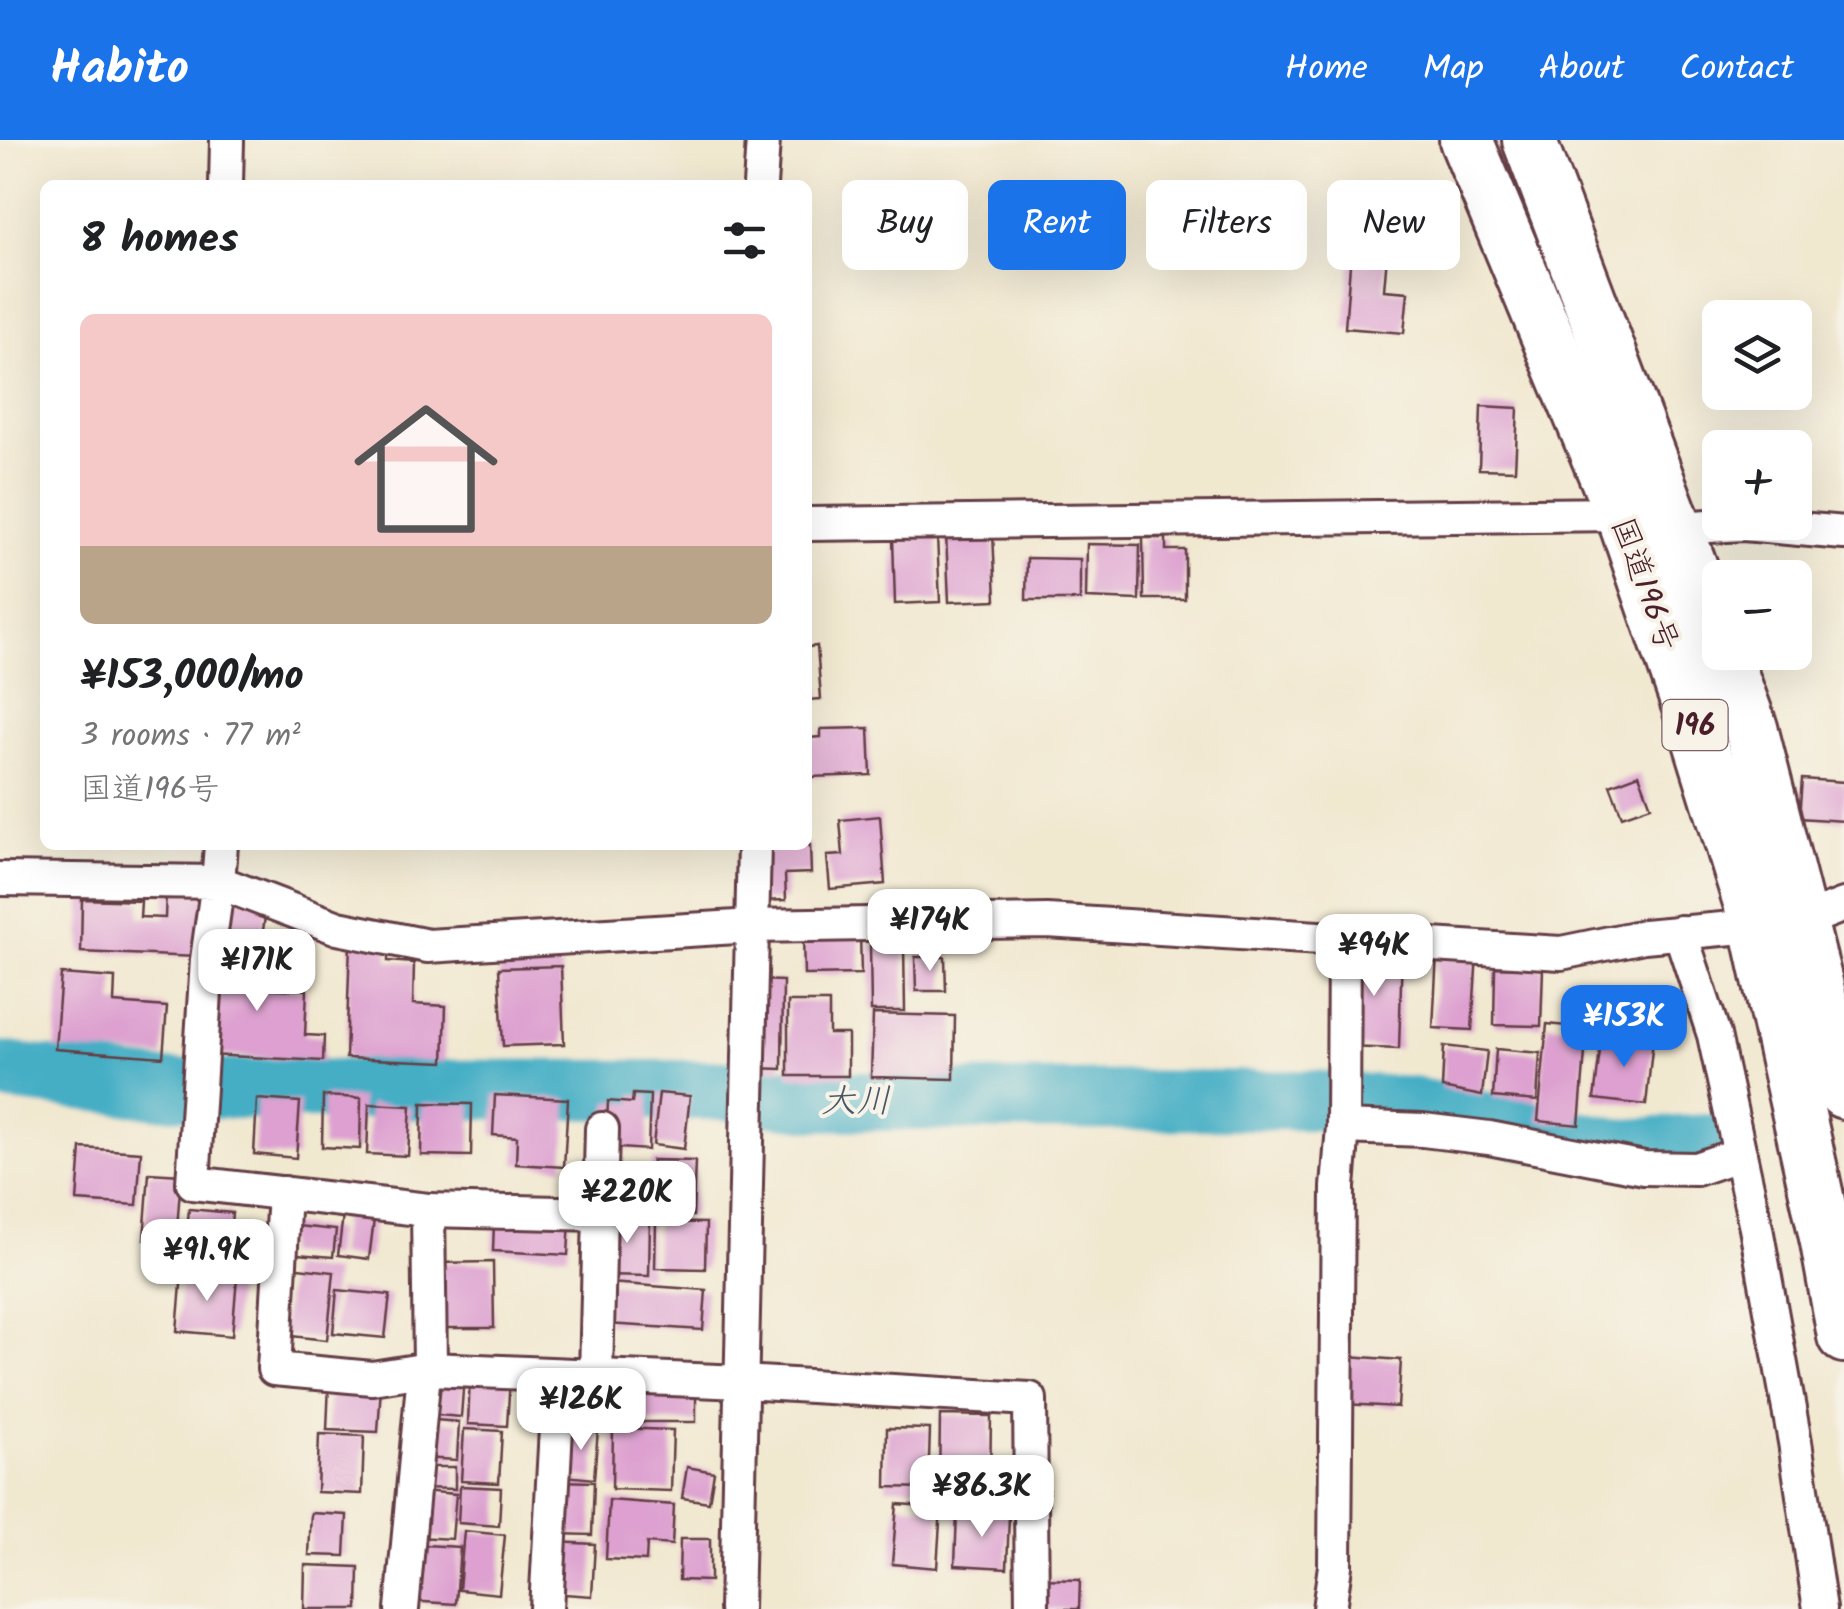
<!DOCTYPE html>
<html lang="en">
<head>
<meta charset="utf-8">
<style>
  body { margin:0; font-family:Kalam,"Klee One",sans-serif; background:#f2f2f2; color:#202124; height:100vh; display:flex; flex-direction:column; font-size:38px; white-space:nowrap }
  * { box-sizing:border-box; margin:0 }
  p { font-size:32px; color:#757577 }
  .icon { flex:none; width:55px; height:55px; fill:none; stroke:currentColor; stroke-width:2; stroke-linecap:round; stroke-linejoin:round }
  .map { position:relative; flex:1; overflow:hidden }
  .details { position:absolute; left:40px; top:40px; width:772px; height:670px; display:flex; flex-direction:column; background:#fff; border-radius:15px; box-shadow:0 10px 40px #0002 }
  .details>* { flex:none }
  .banner { position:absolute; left:842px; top:40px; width:850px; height:90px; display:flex; gap:20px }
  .buttons { position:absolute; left:1702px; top:160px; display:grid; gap:20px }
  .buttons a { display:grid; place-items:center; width:110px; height:110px; border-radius:15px; background:#fff; box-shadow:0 10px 40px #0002; font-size:50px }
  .price { position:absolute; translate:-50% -85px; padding:0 22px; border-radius:20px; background:#fff; color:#222; font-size:32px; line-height:65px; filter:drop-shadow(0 2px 5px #0008) }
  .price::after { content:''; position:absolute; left:50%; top:60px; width:30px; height:22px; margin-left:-15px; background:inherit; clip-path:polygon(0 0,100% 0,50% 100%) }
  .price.current { background:#1a73e8; color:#fff }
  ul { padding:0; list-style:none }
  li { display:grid; align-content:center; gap:20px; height:530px; padding:0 40px }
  li span { display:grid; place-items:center; height:310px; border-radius:15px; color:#555 }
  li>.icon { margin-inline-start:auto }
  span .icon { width:180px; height:180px; fill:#fffc; stroke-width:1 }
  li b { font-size:42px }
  h2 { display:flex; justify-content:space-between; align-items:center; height:120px; padding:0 40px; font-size:42px }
  .tag { padding:0 35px; border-radius:15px; background:#fff; box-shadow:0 10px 40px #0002; font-size:35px; line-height:90px }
  .tag.current { background:#1a73e8; color:#fff }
  header { display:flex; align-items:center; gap:60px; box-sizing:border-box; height:140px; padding:0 50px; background:#1a73e8; color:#fff }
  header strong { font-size:48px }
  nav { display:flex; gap:55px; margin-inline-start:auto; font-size:35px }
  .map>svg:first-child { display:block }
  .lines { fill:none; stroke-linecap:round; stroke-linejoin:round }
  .river { stroke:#45aec5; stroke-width:60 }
  .building { fill:#dda0d0 }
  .minor-casing { stroke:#633d44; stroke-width:38 }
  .trunk-casing { stroke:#633d44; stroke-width:58 }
  .minor { stroke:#fff; stroke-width:32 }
  .trunk { stroke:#fff; stroke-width:52 }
  .labels { text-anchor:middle; stroke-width:8; stroke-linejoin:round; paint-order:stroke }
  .shield { fill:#f7f3e8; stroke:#7e5f64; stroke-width:2.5 }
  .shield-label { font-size:30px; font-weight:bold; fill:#4a1f2b }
  .street-label { font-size:32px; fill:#4a1f2b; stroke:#f7f3e8 }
  .water-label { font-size:35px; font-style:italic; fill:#485869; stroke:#f7f3e8 }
</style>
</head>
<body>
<header>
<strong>Habito</strong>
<nav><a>Home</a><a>Map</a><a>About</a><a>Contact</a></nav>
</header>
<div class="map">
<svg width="1844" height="1469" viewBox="0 0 1844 1469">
  <rect width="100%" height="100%" fill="#f7f3e8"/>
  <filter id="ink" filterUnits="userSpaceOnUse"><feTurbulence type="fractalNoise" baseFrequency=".01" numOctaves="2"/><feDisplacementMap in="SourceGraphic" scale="20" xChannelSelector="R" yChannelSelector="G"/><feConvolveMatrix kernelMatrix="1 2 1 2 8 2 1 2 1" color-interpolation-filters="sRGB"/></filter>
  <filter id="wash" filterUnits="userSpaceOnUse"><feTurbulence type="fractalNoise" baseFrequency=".0048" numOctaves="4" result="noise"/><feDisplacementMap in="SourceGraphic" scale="40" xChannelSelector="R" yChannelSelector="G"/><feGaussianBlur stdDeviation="2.25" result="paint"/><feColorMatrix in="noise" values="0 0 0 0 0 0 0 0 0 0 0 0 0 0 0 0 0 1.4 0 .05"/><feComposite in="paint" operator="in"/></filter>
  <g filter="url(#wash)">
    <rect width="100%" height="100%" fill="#f1e8d0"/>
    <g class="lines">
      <polyline class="river" points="0,931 159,949 723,950 813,961 1311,960 1413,967 1621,1009 1709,1004"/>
    </g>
    <g id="blocks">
      <g class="building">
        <polygon points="1351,112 1387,115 1384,150 1408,152 1404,193 1345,188"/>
        <polygon points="1481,266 1518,268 1515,330 1479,329"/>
        <polygon points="993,392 996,460 949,462 946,394"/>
        <polygon points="937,396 940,462 895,464 893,398"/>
        <polygon points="1143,398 1166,398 1166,410 1185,410 1185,459 1144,459"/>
        <polygon points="1087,404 1140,405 1139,460 1086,458"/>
        <polygon points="1027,418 1080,419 1080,460 1026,460"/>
        <polygon points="817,506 821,559 808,560 808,507"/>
        <polygon points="869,588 871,635 808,637 808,598 821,597 821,589"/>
        <polygon points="1639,634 1651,666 1622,676 1610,645"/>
        <polygon points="1802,639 1844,642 1844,681 1799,678"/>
        <polygon points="880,676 885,744 830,749 827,716 843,715 840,680"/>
        <polygon points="760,705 810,705 811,733 785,734 786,760 762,761"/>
        <polygon points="166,749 206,751 197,817 81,812 82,759 141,761 140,777 165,778"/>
        <polygon points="226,757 267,763 261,804 221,799"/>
        <polygon points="860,792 861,834 804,835 803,794"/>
        <polygon points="350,803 388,805 388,821 414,823 413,864 446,866 444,922 346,918"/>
        <polygon points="215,805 255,807 253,848 307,850 305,895 324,896 323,921 210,915"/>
        <polygon points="870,805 904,805 905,871 871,871"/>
        <polygon points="1349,809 1402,810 1399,909 1347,907"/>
        <polygon points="1437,812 1477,814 1472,890 1433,888"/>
        <polygon points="915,817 945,817 946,851 916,851"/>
        <polygon points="561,826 564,904 503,906 499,828"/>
        <polygon points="1495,827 1543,828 1541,886 1494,885"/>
        <polygon points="61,834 115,838 114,863 167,867 163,917 55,909"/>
        <polygon points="755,840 783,841 782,929 754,928"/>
        <polygon points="788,862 829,862 829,894 848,894 848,936 788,936"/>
        <polygon points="873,874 955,876 954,939 871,937"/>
        <polygon points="1547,884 1587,888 1579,985 1538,981"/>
        <polygon points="1602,894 1653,900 1646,965 1594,959"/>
        <polygon points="1444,906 1487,911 1482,956 1442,948"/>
        <polygon points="1496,909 1540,913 1537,961 1493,957"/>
        <polygon points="659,953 690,956 684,1009 653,1005"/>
        <polygon points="633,954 650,955 648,1010 606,1007 608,961 632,963"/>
        <polygon points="495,955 568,959 564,1027 516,1024 517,997 493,995"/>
        <polygon points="323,956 361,958 360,1009 322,1007"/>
        <polygon points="257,959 300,962 296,1018 254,1014"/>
        <polygon points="422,963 472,964 471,1016 421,1015"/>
        <polygon points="369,964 411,966 408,1016 367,1014"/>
        <polygon points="81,1008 141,1012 137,1065 77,1061"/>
        <polygon points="652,1020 695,1021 693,1076 651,1075"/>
        <polygon points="149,1033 181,1035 176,1102 144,1099"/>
        <polygon points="606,1033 647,1034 646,1071 605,1070"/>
        <polygon points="344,1067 375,1071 369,1119 338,1115"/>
        <polygon points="189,1069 232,1073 228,1117 185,1113"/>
        <polygon points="605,1075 650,1076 649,1136 604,1135"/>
        <polygon points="570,1079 568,1115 493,1111 494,1082"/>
        <polygon points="656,1082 706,1083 705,1129 655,1128"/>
        <polygon points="288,1085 336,1090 333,1117 285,1113"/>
        <polygon points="493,1122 494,1188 434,1188 433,1123"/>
        <polygon points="289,1127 334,1132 327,1200 282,1195"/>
        <polygon points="182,1133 237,1138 232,1196 177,1191"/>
        <polygon points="609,1143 706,1150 703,1190 607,1184"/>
        <polygon points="337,1150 390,1155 385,1198 333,1193"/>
        <polygon points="1348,1216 1401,1220 1398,1267 1345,1264"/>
        <polygon points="430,1235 464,1237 461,1277 427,1274"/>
        <polygon points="470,1236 510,1238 507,1286 468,1284"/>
        <polygon points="565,1240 606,1243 603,1285 562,1283"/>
        <polygon points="329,1243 381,1246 378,1292 327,1290"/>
        <polygon points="620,1246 696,1247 696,1282 620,1282"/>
        <polygon points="940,1275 991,1276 990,1350 939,1349"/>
        <polygon points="423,1279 459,1282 457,1320 421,1318"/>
        <polygon points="568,1287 598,1289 594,1339 564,1336"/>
        <polygon points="613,1288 673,1290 671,1351 612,1349"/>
        <polygon points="887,1288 930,1289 928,1348 886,1347"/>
        <polygon points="464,1289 502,1291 499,1343 461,1341"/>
        <polygon points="319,1294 364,1296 362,1354 317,1352"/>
        <polygon points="422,1327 455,1327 455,1349 421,1348"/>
        <polygon points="687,1327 714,1332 709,1362 682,1358"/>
        <polygon points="558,1341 594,1342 592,1395 557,1394"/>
        <polygon points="460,1346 501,1348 499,1386 458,1383"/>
        <polygon points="421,1351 456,1354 452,1399 417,1397"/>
        <polygon points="609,1360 674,1365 672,1405 647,1403 646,1421 606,1419"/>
        <polygon points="897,1364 941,1367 937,1428 892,1424"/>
        <polygon points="957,1372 1009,1375 1007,1428 955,1425"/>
        <polygon points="311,1373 347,1375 345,1416 309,1415"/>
        <polygon points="464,1391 505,1395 499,1454 459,1450"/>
        <polygon points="680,1399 710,1399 710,1441 679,1440"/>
        <polygon points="553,1402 595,1404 592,1456 550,1453"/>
        <polygon points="424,1405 460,1407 456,1464 408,1461 410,1435 422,1436"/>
        <polygon points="305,1425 359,1427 358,1469 304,1469"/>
        <polygon points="1040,1439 1080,1440 1079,1469 1039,1469"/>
      </g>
    </g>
  </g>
  <g filter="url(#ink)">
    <use href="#blocks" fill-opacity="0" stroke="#633d44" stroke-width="2.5"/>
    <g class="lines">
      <g class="minor-casing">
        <g id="minor">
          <polyline points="226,45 227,0"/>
          <polyline points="760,45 763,0"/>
          <polyline points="808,384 1622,374"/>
          <polyline points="1676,388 1743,384 1844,393"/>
          <polyline points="221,705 218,742 338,788 428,806 753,786 1047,781 1561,813 1644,796 1800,782 1844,765"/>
          <polyline points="0,739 218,742 207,820 193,1043 428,1070 430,1225 423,1243 402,1469"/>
          <polyline points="1680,792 1714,895 1756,1088 1795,1302 1820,1469"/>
          <polyline points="1343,987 1423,990 1489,998 1644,1028 1696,1029 1740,1014"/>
          <polyline points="284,1053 274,1229 372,1238 429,1229 742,1242 1030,1259 1032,1469"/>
          <polyline points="428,1070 600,1074"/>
          <polyline points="596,1236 602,989"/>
          <polyline points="546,1469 559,1235"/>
          <polyline points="736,1469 754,705"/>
          <polyline points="1329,1469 1335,1426 1338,1047 1343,987 1344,799"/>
        </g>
      </g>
      <g class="trunk-casing">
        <g id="trunk">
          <polyline points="1466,0 1627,387 1694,582 1757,785 1827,1102 1844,1196"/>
          <polyline points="1529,0 1720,504"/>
          <polyline points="1723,512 1751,588 1844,952"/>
        </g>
      </g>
      <use href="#minor" class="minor"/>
      <use href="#trunk" class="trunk"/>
    </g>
  </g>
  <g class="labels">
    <rect class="shield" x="1662.5" y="560" width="65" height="50" rx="8"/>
    <g class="shield-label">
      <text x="1695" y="595">196</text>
    </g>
    <g class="street-label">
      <text transform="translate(1646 444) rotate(70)" y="11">国道196号</text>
    </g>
    <g class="water-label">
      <text x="856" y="972">大川</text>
    </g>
  </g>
</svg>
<div class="buttons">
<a><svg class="icon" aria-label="layers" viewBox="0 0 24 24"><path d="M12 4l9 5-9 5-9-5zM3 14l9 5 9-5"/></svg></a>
<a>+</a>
<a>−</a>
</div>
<b class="price" style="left:930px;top:834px">¥174K</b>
<b class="price" style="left:1374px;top:859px">¥94K</b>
<b class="price" style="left:257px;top:874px">¥171K</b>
<b class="price current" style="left:1624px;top:930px">¥153K</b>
<b class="price" style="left:627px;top:1106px">¥220K</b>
<b class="price" style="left:207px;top:1164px">¥91.9K</b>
<b class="price" style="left:581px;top:1313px">¥126K</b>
<b class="price" style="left:982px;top:1400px">¥86.3K</b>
<div class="banner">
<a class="tag">Buy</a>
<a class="tag current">Rent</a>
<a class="tag">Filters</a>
<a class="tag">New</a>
</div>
<section class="details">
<h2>8 homes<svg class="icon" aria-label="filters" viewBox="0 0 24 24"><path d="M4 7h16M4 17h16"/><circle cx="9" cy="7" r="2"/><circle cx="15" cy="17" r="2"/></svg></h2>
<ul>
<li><span style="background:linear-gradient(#f6c9c9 75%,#b9a48a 0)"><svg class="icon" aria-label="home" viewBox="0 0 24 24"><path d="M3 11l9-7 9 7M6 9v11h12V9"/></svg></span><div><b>¥153,000/mo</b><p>3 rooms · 77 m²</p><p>国道196号</p></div></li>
</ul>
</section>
</div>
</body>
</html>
